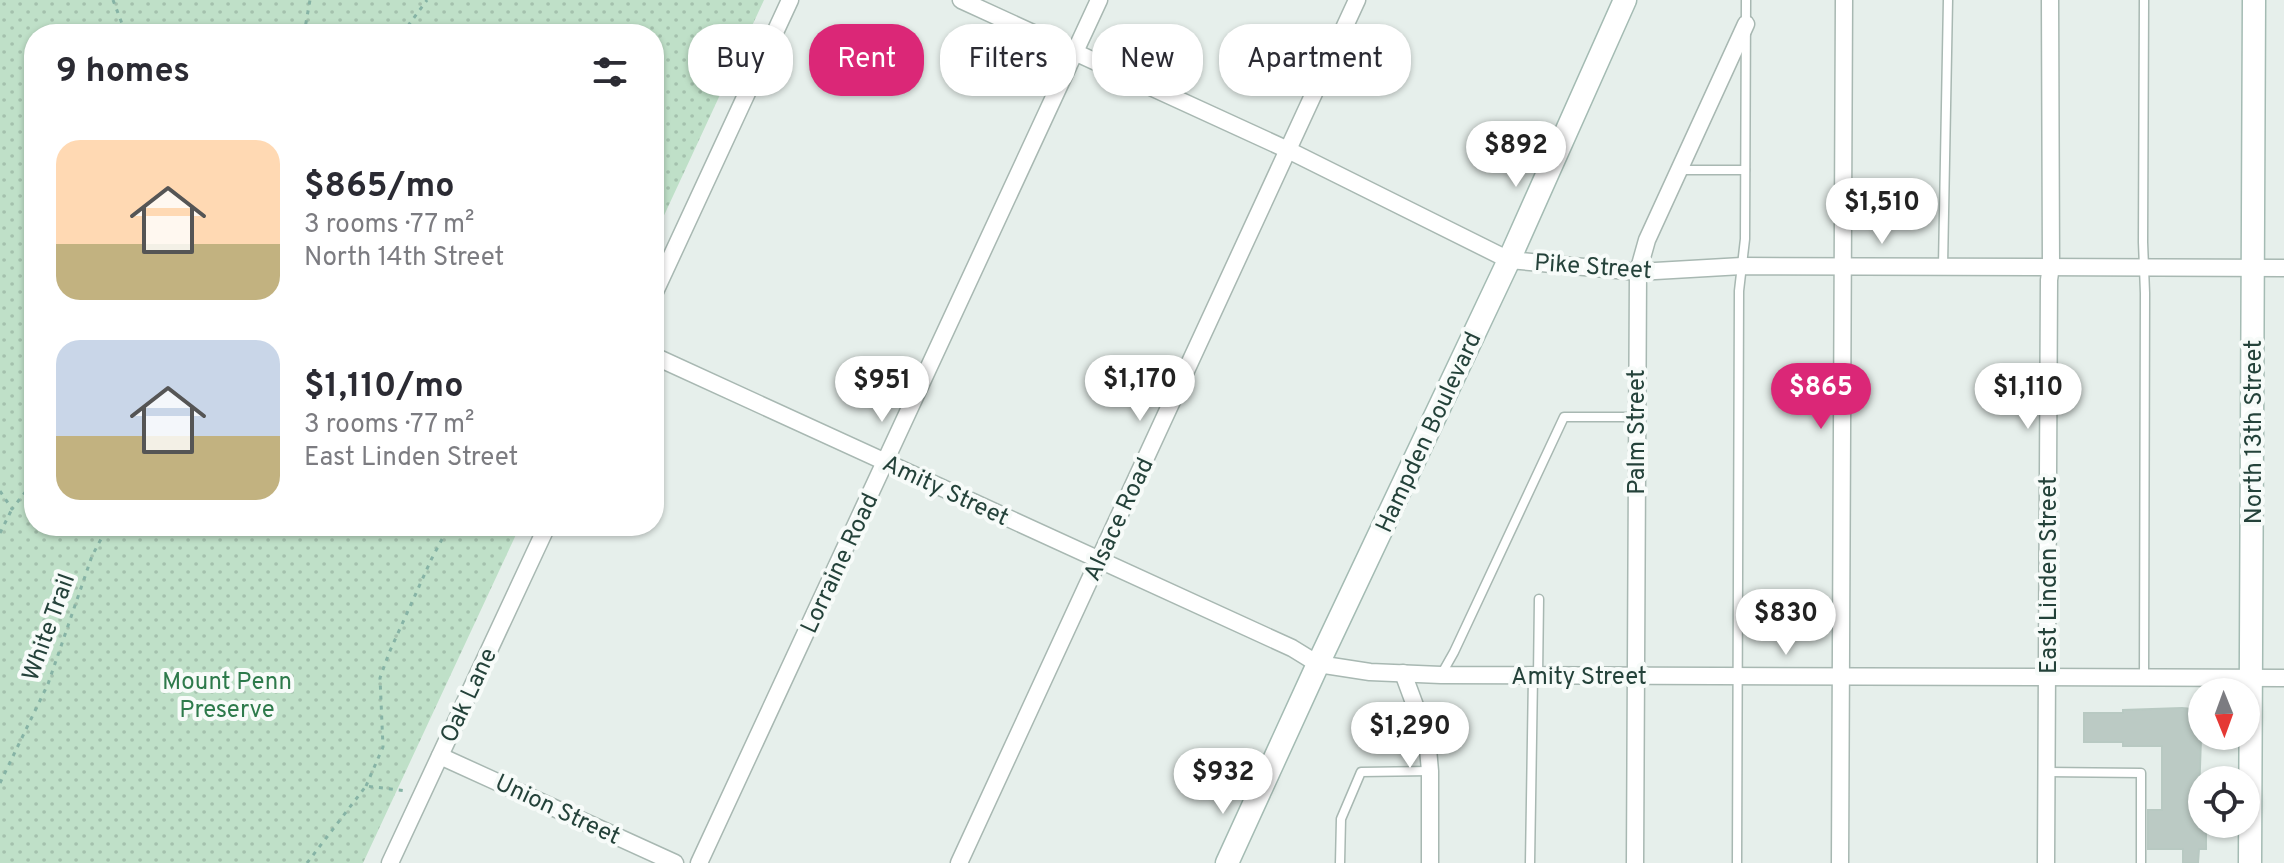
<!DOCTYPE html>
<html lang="en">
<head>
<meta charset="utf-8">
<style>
  body { margin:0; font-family:Overpass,sans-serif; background:#f2f2f3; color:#2b2b33; height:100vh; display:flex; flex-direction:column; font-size:30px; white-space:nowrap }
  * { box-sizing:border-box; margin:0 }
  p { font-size:26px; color:#7c7c81 }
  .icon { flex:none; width:44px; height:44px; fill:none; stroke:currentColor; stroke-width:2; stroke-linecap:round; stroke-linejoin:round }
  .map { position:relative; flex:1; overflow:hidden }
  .details { position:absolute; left:24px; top:24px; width:640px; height:512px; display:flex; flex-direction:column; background:#fff; border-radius:32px; box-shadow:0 2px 6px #0004 }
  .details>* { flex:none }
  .guide { position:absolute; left:688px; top:24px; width:760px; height:72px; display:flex; gap:16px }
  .needle { width:52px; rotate:179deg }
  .controls { position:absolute; left:2188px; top:678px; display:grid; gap:16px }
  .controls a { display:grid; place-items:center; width:72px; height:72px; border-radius:50%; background:#fff; box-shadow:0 2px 6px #0004; font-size:40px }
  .price { position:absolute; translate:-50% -68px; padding:0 18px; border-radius:28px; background:#fff; color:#222; font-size:26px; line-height:52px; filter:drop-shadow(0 2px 4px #0008) }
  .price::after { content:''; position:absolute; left:50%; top:48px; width:24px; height:18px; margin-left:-12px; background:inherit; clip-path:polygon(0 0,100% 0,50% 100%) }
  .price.selected { background:#db2777; color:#fff }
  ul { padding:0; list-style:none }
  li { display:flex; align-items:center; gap:24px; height:200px; padding:0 32px }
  li span { display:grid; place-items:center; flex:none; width:224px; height:160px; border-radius:24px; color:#555 }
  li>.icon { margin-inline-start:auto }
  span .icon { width:96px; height:96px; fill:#fffc; stroke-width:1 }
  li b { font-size:34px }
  h2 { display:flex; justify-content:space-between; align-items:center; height:96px; padding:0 32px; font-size:34px }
  .chip { padding:0 28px; border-radius:32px; background:#fff; box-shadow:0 2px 6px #0004; font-size:28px; line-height:72px }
  .chip.selected { background:#db2777; color:#fff }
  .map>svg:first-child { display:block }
  .park { fill:url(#park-dots) }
  .building { fill:#bbcac4; stroke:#b8c9c2; stroke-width:2 }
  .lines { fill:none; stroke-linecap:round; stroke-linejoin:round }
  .lane-casing { stroke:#a8b8b2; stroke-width:11 }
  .street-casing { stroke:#a8b8b2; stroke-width:19 }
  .secondary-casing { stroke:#a4bbb3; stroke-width:25 }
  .path { stroke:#86b3a5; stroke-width:3; stroke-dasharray:4 6; stroke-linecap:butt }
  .lane { stroke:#fff; stroke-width:8 }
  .street { stroke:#fff; stroke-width:16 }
  .secondary { stroke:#fff; stroke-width:22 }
  .labels { text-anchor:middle; stroke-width:8; stroke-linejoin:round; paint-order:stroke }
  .street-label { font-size:24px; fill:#24423a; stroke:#f7fbf9 }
  .park-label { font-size:24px; fill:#2d7a4b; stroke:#f7fbf9 }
</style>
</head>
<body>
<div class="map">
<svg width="2284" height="863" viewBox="0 0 2284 863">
  <defs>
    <pattern id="park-dots" width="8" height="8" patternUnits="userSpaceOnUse" patternTransform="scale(2)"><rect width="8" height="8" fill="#bfe0c8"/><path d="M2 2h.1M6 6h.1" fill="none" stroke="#a4c1ad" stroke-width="1.8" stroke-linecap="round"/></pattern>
  </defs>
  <rect width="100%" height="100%" fill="#e6efeb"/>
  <polygon class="park" points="0,0 764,0 654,237 654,34 34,34 34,526 520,526 363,863 0,863"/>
  <polygon class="building" points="2182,708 2202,710 2199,796 2202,796 2202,824 2206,824 2206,849 2199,849 2198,863 2183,863 2183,849 2148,849 2148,810 2162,810 2162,746 2123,746 2123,742 2084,742 2084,713 2123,713 2123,710"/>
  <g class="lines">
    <g class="lane-casing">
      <g id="lane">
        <polyline points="1680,170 1745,170"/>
        <polyline points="1943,266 1948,0"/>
        <polyline points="1441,675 1454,652 1564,417 1636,417"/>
        <polyline points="1538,676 1539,599"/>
        <polyline points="2144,677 2145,293 2143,242 2144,0"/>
        <polyline points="2047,772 2141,773 2141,863"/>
        <polyline points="1340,863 1341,819 1361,772 1430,771"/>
        <polyline points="1530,863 1533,676"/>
        <polyline points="1737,863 1739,291 1745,239 1746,0"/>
      </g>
    </g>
    <g class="street-casing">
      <g id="street">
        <polyline points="961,0 1288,150 1509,260 1638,272 1742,266 2284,268"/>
        <polyline points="654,294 790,0"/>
        <polyline points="654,356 1292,648 1318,664 1370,672 1441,675 2284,678"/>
        <polyline points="1403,673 1427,738 1430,771 1430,863"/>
        <polyline points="440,756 675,863"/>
        <polyline points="390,863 547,526"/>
        <polyline points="699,863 1099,0"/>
        <polyline points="959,863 1357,0"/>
        <polyline points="1635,863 1638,272 1647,240 1746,24"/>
        <polyline points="1840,863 1844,0"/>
        <polyline points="2046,863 2049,280 2051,266 2050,0"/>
      </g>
    </g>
    <g class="secondary-casing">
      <g id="secondary">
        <polyline points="1227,863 1318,664 1509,260 1625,0"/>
        <polyline points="2250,863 2254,0"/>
      </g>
    </g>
    <g class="path">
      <polyline points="113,0 126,34"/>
      <polyline points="304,34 310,0"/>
      <polyline points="402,34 427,0"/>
      <polyline points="0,491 12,509 34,481"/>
      <polyline points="0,533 12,509"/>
      <polyline points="0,783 48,684 92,556 108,526"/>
      <polyline points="366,786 383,747 380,678 389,653 431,560 449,526"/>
      <polyline points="307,863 366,786 406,791"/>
    </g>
    <use href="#lane" class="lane"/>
    <use href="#street" class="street"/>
    <use href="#secondary" class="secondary"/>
  </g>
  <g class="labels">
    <g class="street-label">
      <text transform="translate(1593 266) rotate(4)" y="8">Pike Street</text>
      <text transform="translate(1428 432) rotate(-65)" y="8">Hampden Boulevard</text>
      <text transform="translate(1636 432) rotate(-90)" y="8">Palm Street</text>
      <text transform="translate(2253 432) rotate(-90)" y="8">North 13th Street</text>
      <text transform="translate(946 490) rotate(25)" y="8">Amity Street</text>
      <text transform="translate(1118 519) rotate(-65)" y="8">Alsace Road</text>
      <text transform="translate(839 563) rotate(-65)" y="8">Lorraine Road</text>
      <text transform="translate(2048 575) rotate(-90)" y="8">East Linden Street</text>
      <text transform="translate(48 627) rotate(-70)" y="8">White Trail</text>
      <text x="1579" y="684">Amity Street</text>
      <text transform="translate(468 695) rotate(-65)" y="8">Oak Lane</text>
      <text transform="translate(558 809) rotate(25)" y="8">Union Street</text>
    </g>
    <g class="park-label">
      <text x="227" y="689">Mount Penn<tspan x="227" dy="28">Preserve</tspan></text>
    </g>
  </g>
</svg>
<div class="controls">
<a><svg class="needle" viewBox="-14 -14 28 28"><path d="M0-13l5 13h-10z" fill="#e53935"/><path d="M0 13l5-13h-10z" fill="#7c7c81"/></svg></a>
<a><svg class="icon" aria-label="locate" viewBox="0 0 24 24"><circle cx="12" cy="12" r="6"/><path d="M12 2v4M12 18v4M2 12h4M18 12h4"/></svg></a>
</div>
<b class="price" style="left:1516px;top:189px">$892</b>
<b class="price" style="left:1882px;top:246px">$1,510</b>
<b class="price" style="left:1140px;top:423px">$1,170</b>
<b class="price" style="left:882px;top:424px">$951</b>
<b class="price selected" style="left:1821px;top:431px">$865</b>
<b class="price" style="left:2028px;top:431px">$1,110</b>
<b class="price" style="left:1786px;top:657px">$830</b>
<b class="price" style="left:1410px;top:770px">$1,290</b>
<b class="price" style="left:1223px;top:816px">$932</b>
<div class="guide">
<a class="chip">Buy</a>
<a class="chip selected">Rent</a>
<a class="chip">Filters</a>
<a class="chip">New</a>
<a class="chip">Apartment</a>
</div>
<section class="details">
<h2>9 homes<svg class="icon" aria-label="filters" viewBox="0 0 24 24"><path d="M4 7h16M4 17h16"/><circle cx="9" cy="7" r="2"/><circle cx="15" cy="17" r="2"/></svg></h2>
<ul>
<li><span style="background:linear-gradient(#ffd9b3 65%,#c2b280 0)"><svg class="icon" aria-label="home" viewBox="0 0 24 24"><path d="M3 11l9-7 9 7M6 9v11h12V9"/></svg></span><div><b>$865/mo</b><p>3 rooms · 77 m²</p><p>North 14th Street</p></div></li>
<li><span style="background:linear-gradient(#c9d6e8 60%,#c2b280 0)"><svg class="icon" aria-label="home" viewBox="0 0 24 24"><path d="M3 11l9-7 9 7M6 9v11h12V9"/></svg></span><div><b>$1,110/mo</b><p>3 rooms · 77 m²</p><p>East Linden Street</p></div></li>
</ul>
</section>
</div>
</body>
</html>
